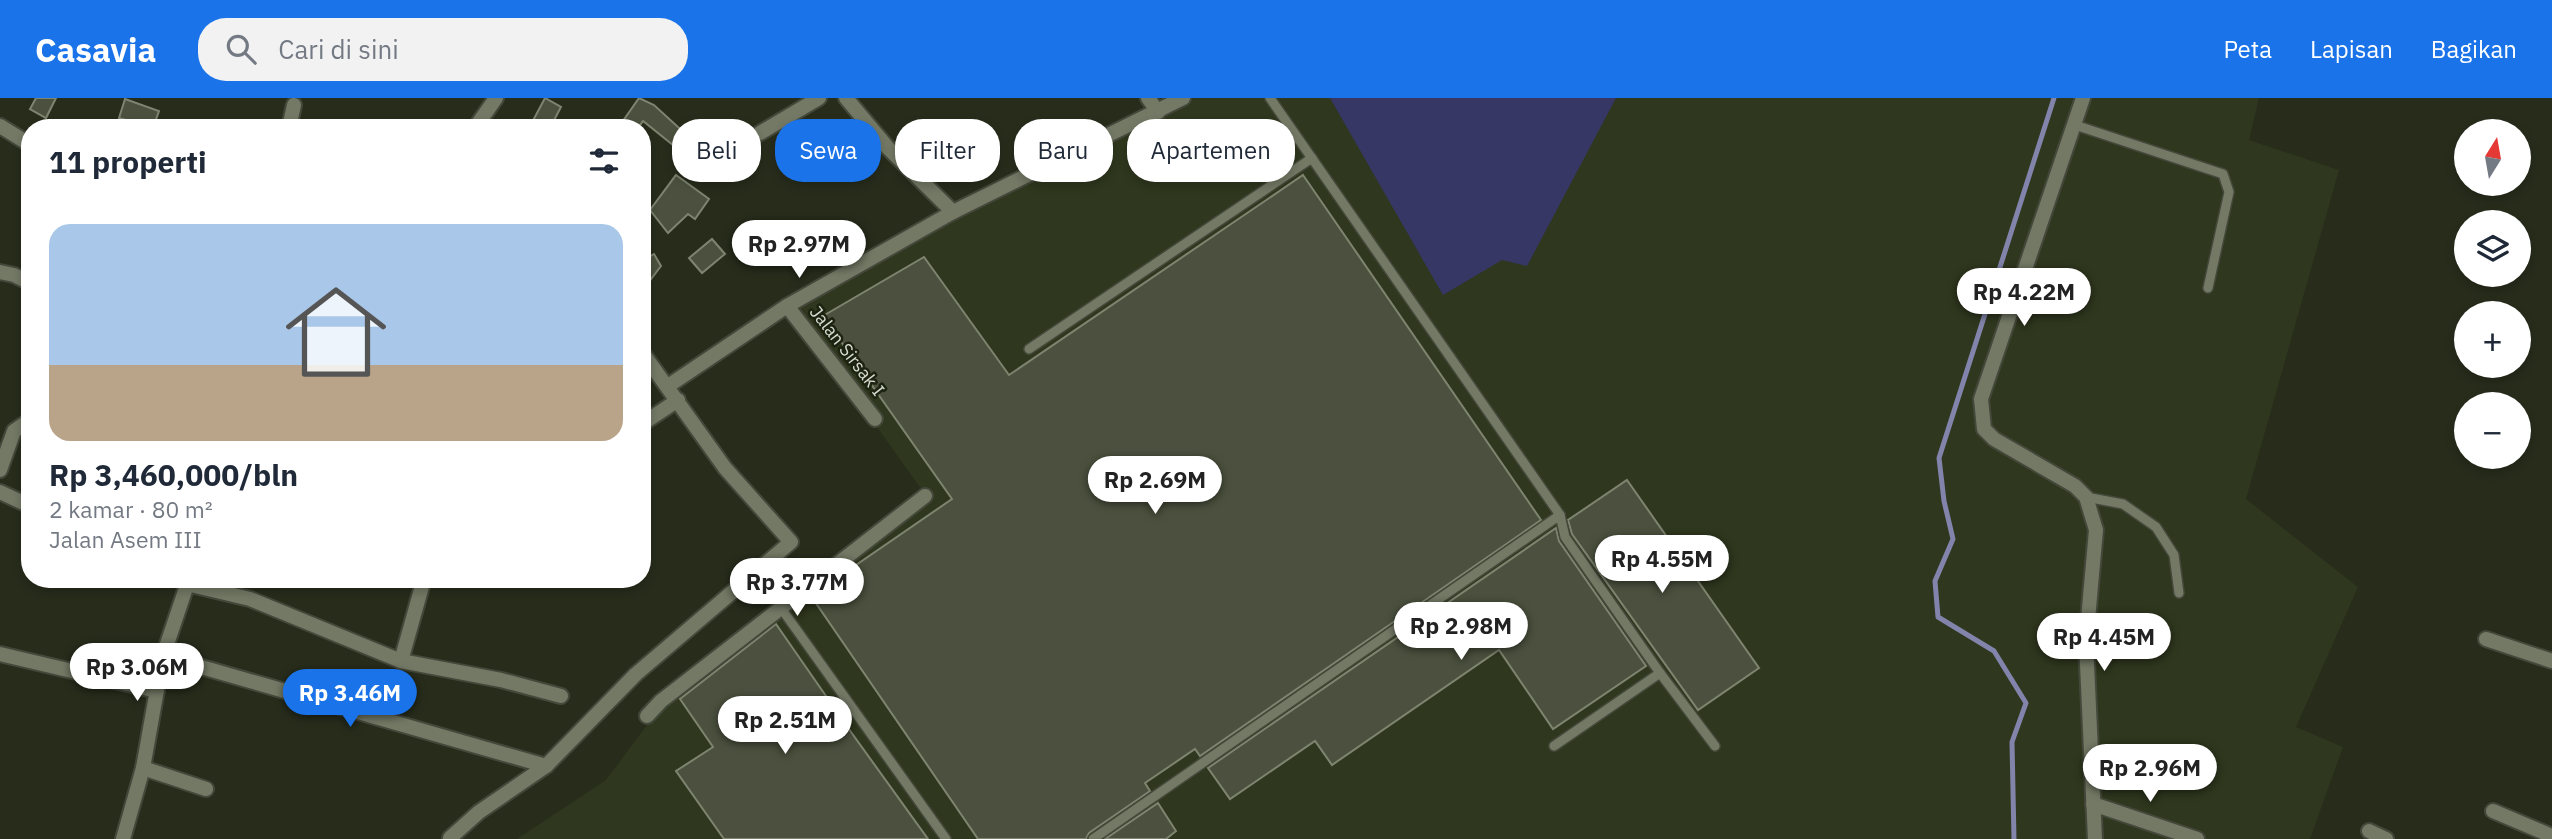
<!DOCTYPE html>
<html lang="id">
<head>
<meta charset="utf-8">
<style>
  body { margin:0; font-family:"IBM Plex Sans",sans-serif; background:#f2f2f3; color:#1f2937; height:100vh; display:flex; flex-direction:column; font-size:26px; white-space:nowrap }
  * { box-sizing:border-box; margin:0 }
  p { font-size:23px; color:#747a83 }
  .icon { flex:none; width:38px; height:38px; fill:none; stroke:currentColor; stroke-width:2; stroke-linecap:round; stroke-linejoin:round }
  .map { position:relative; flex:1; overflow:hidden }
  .side { position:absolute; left:21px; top:21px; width:630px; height:469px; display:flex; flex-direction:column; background:#fff; border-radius:28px; box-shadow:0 4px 10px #0003 }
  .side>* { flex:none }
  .hud { position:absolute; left:672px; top:21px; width:665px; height:63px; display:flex; gap:14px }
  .needle { width:46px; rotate:11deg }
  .tools { position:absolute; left:2454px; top:21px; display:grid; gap:14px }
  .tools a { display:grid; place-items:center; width:77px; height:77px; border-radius:50%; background:#fff; box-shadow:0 4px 10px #0003; font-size:35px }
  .price { position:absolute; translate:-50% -60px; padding:0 16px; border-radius:24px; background:#fff; color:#222; font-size:23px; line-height:46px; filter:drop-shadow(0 2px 4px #0008) }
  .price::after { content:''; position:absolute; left:50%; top:42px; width:21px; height:16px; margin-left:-10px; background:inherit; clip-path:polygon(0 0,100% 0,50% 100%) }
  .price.on { background:#1a73e8; color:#fff }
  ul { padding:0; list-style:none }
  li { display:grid; align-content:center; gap:14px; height:371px; padding:0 28px }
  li+li { border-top:2px solid #e0e1e3 }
  li span { display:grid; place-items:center; height:217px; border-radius:21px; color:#555 }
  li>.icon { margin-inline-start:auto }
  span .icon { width:126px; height:126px; fill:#fffc; stroke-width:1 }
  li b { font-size:30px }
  h2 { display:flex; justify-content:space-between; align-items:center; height:84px; padding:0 28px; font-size:30px }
  .chip { padding:0 24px; border-radius:28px; background:#fff; box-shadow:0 4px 10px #0003; font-size:24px; line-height:63px }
  .chip.on { background:#1a73e8; color:#fff }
  header { display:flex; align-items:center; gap:42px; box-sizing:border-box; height:98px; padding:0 35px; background:#1a73e8; color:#fff }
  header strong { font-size:33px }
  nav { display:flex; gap:38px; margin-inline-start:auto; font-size:24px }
  .search { width:490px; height:63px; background:#f2f2f3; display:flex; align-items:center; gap:18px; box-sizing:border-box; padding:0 24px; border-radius:28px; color:#747a83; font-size:26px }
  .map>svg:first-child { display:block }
  .built { fill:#2f371e }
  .green { fill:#373765 }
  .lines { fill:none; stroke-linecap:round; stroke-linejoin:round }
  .stream { stroke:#8284ab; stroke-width:5 }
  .building { fill:#4b513e; stroke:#7e8470; stroke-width:2 }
  .service-casing { stroke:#44483a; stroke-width:12 }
  .minor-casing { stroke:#44483a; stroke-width:18 }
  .service { stroke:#737965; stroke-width:9 }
  .minor { stroke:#737965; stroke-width:14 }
  .labels { text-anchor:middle; stroke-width:5; stroke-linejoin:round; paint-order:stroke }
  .street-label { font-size:18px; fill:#d7dbd0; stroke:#1d2311 }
</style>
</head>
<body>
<header>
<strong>Casavia</strong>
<div class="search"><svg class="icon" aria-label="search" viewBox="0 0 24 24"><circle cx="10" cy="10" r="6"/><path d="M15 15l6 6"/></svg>Cari di sini</div>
<nav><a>Peta</a><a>Lapisan</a><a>Bagikan</a></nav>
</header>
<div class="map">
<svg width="2552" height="741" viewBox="0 0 2552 741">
  <rect width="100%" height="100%" fill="#272c1b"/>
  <polygon class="built" points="1192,0 2259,0 2249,42 2339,72 2246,401 2358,489 2296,629 2343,649 2310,741 517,741 606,682 667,600 929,402 793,211 970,110"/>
  <polygon class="green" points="1330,0 1616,0 1527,168 1502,162 1443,197"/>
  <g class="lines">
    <polyline class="stream" points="2014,741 2012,644 2026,605 1994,553 1938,519 1935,483 1953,441 1944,403 1939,360 2054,0"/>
  </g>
  <g class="building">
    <polygon points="36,0 56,0 46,20 30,11"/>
    <polygon points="545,0 561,9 550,30 529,30"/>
    <polygon points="639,0 654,7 690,40 679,52 643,23 638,30 618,30"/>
    <polygon points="125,1 159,13 153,30 119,20"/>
    <polygon points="676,77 709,101 695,121 688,116 668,135 650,112"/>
    <polygon points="1303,77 1541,422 1200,658 1195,651 1145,685 1150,693 1089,735 1086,741 978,741 811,498 952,401 823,218 924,159 1009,277"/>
    <polygon points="712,141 725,156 702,175 689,160"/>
    <polygon points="654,156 661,168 642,193 642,163"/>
    <polygon points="1627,382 1759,570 1698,612 1572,436 1568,422"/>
    <polygon points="1556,430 1559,443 1646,568 1553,631 1499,552 1332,667 1315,643 1230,701 1208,670"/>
    <polygon points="776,526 851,634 928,741 724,741 676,673 713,649 680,601"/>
    <polygon points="1158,705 1176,733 1166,741 1105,741"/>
  </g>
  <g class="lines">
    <g class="service-casing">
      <g id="service">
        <polyline points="1270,0 1560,417 1565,439 1660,575 1715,648"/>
        <polyline points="2075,27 2223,76 2229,94 2208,190"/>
        <polyline points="1029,251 1312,60"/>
        <polyline points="2086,399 2123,406 2156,429 2174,457 2179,495"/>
        <polyline points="781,510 946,741"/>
        <polyline points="1554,648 1660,575"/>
        <polyline points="1093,741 1560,417"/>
      </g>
    </g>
    <g class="minor-casing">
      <g id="minor">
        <polyline points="846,0 888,50 953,114"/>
        <polyline points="1148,0 1158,14"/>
        <polyline points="2083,0 1981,301 1984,331 1994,341 2075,388 2086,399 2096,432 2086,544 2095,741"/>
        <polyline points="0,28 29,46"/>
        <polyline points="289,30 294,7"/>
        <polyline points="475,30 496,0"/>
        <polyline points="760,35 819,0"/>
        <polyline points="0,174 14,177 30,185"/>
        <polyline points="787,208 875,321"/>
        <polyline points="668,288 787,208 953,114 1183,0"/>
        <polyline points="642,326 678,302"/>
        <polyline points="0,372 14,333 30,322"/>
        <polyline points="0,394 30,408"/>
        <polyline points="187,486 250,501 401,563 501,582 561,598"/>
        <polyline points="2486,541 2552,563"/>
        <polyline points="0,556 157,593"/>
        <polyline points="163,558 546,668"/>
        <polyline points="401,563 424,481"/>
        <polyline points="647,618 661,603 925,398"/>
        <polyline points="143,670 206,691"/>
        <polyline points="2093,706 2197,741"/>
        <polyline points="2493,713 2552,738"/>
        <polyline points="2369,733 2386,741"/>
        <polyline points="450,740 479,714 546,668 636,576 791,444 725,370 642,254"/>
        <polyline points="123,741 143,670 163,558 189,481"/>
      </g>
    </g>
    <use href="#service" class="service"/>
    <use href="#minor" class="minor"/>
  </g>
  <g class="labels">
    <g class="street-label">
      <text transform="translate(847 253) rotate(52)" y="6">Jalan Sirsak I</text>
    </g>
  </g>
</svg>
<div class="tools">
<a><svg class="needle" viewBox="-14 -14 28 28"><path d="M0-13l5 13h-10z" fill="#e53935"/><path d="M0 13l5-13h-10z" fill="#747a83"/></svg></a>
<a><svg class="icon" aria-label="layers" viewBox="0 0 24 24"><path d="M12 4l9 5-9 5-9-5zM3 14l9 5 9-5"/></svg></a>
<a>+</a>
<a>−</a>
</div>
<b class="price" style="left:799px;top:182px">Rp 2.97M</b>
<b class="price" style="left:2024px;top:230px">Rp 4.22M</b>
<b class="price" style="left:1155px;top:418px">Rp 2.69M</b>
<b class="price" style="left:1662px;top:497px">Rp 4.55M</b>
<b class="price" style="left:797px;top:520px">Rp 3.77M</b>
<b class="price" style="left:1461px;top:564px">Rp 2.98M</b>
<b class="price" style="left:2104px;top:575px">Rp 4.45M</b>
<b class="price" style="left:137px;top:605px">Rp 3.06M</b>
<b class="price on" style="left:350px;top:631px">Rp 3.46M</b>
<b class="price" style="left:785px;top:658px">Rp 2.51M</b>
<b class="price" style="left:2150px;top:706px">Rp 2.96M</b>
<div class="hud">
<a class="chip">Beli</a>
<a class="chip on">Sewa</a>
<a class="chip">Filter</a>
<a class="chip">Baru</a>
<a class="chip">Apartemen</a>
</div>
<section class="side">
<h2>11 properti<svg class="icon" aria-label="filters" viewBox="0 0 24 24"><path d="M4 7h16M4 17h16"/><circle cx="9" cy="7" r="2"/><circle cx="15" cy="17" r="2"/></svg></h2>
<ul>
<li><span style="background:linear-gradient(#a9c7e8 65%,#b9a48a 0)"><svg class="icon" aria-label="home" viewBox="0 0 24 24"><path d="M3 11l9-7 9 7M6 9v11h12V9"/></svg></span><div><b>Rp 3,460,000/bln</b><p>2 kamar · 80 m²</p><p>Jalan Asem III</p></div></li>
</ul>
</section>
</div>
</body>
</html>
